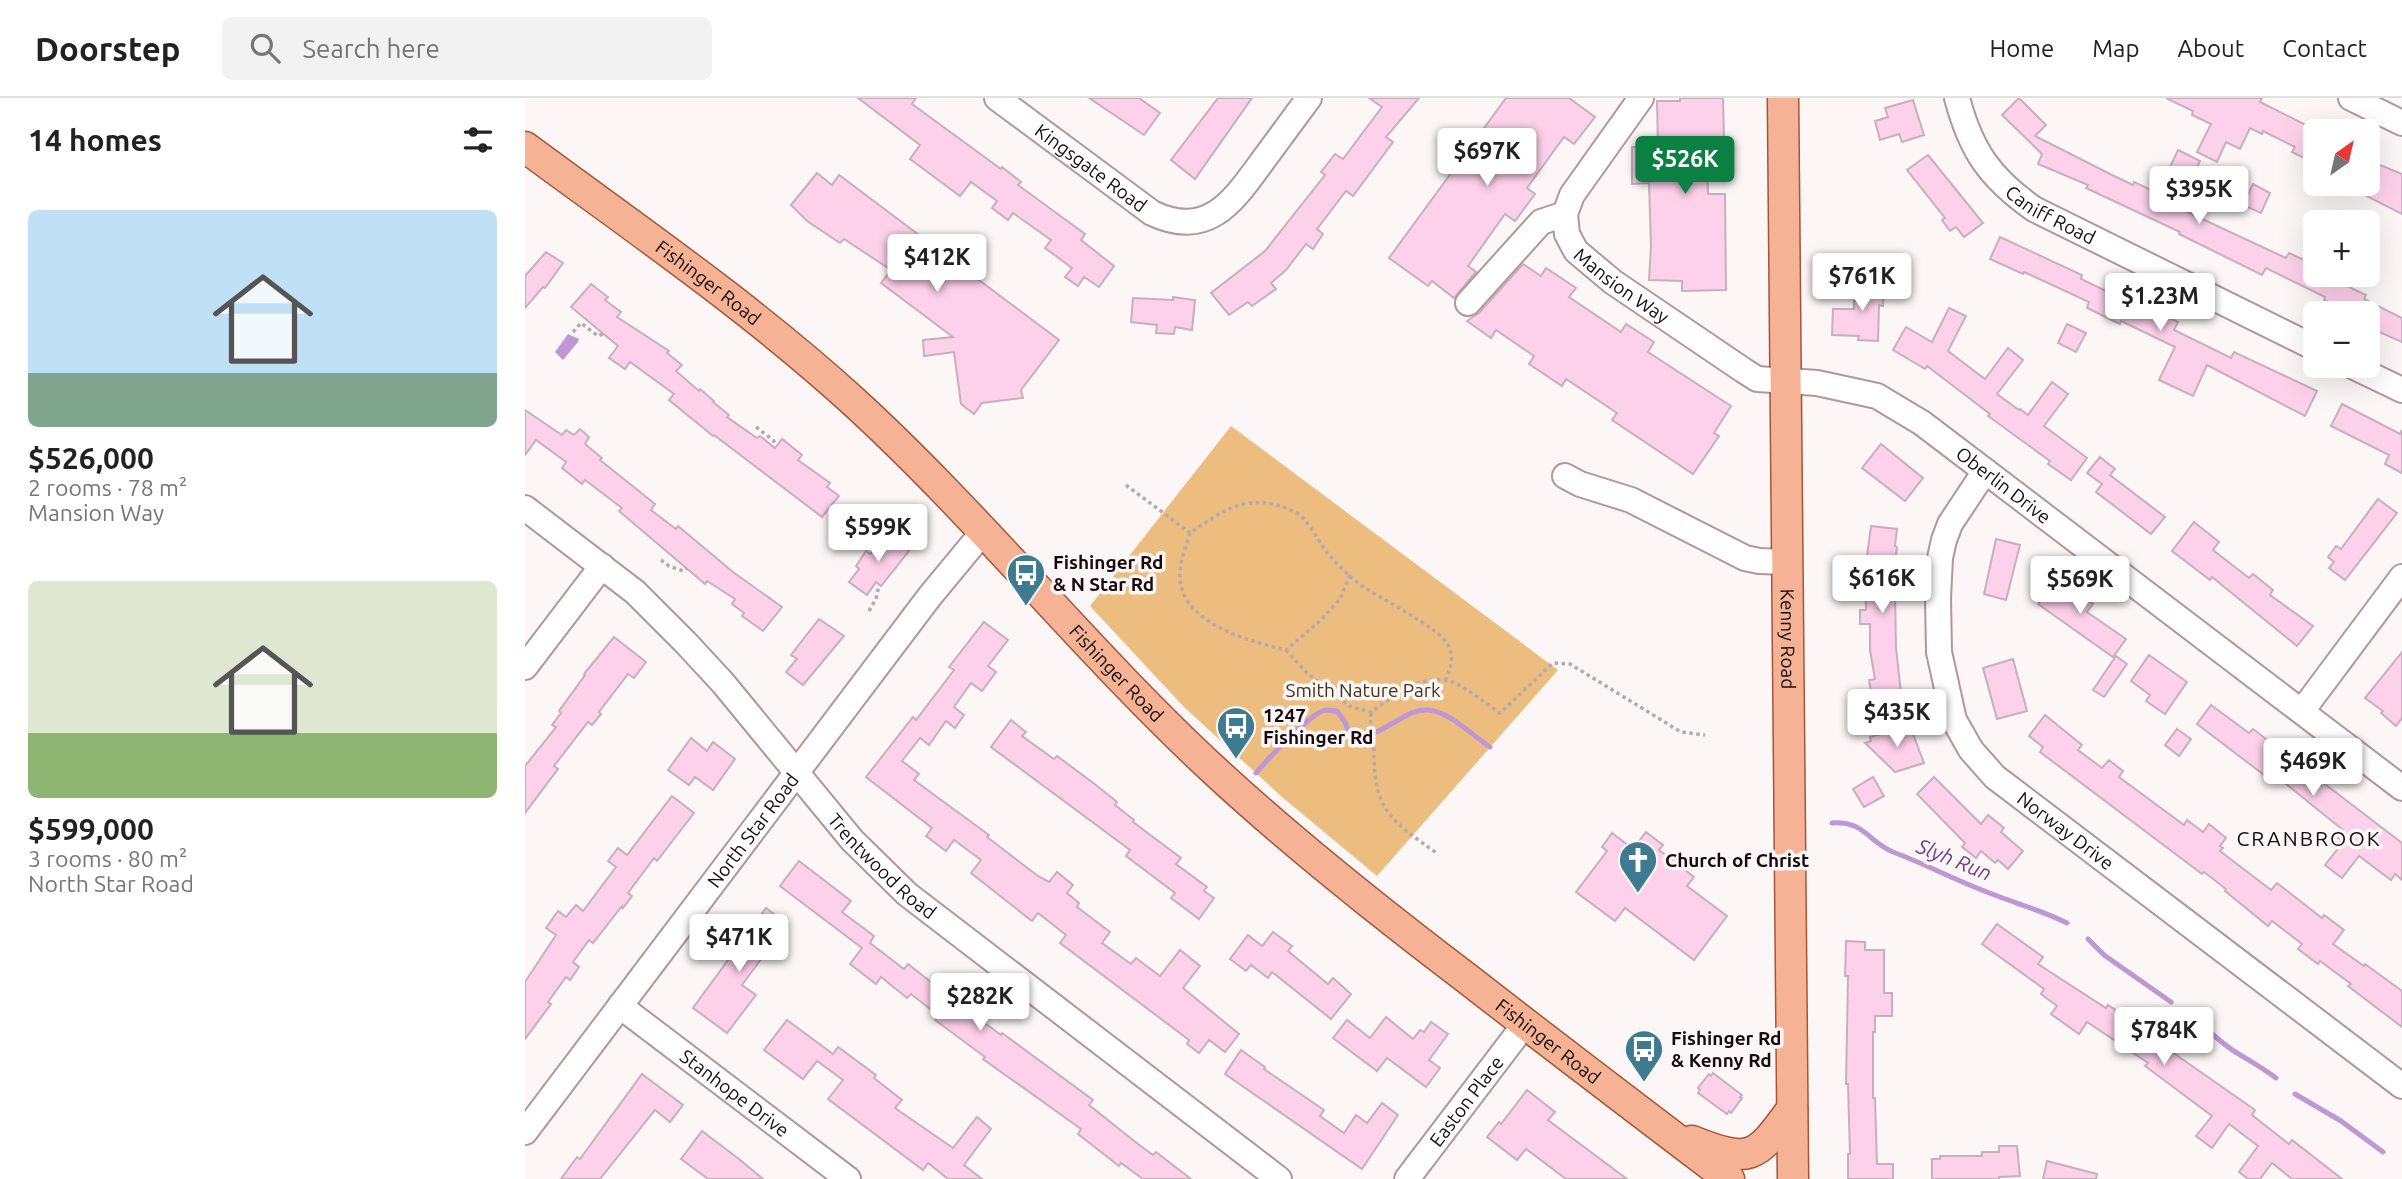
<!DOCTYPE html>
<html lang="en">
<head>
<meta charset="utf-8">
<style>
  body { margin:0; font-family:Ubuntu,sans-serif; background:#f2f2f2; color:#222; height:100vh; display:flex; flex-direction:column; font-size:26px; white-space:nowrap }
  * { box-sizing:border-box; margin:0 }
  p { font-size:23px; color:#767676 }
  .icon { flex:none; width:38px; height:38px; fill:none; stroke:currentColor; stroke-width:2; stroke-linecap:round; stroke-linejoin:round }
  .map { position:relative; flex:1; overflow:hidden }
  .drawer { display:flex; flex-direction:column; background:#fff; width:525px }
  .drawer>* { flex:none }
  .needle { width:46px; rotate:34deg }
  .controls { position:absolute; left:1778px; top:21px; display:grid; gap:14px }
  .controls a { display:grid; place-items:center; width:77px; height:77px; border-radius:10px; background:#fff; box-shadow:0 7px 28px #0002; font-size:35px }
  .price { position:absolute; translate:-50% -60px; padding:0 16px; border-radius:7px; background:#fff; color:#222; font-size:23px; line-height:46px; filter:drop-shadow(0 2px 4px #0008) }
  .price::after { content:''; position:absolute; left:50%; top:42px; width:21px; height:16px; margin-left:-10px; background:inherit; clip-path:polygon(0 0,100% 0,50% 100%) }
  .price.current { background:#0b8043; color:#fff }
  ul { padding:0; list-style:none }
  li { display:grid; align-content:center; gap:14px; height:371px; padding:0 28px }
  li span { display:grid; place-items:center; height:217px; border-radius:10px; color:#555 }
  li>.icon { margin-inline-start:auto }
  span .icon { width:126px; height:126px; fill:#fffc; stroke-width:1 }
  li b { font-size:30px }
  h2 { display:flex; justify-content:space-between; align-items:center; height:84px; padding:0 28px; font-size:30px }
  header { display:flex; align-items:center; gap:42px; box-sizing:border-box; height:98px; padding:0 35px; background:#fff; border-bottom:2px solid #e0e0e0 }
  header strong { font-size:33px }
  nav { display:flex; gap:38px; margin-inline-start:auto; font-size:24px }
  .search { width:490px; height:63px; background:#f2f2f2; display:flex; align-items:center; gap:18px; box-sizing:border-box; padding:0 24px; border-radius:10px; color:#767676; font-size:26px }
  main { display:flex; flex:1; min-height:0 }
  .map>svg:first-child { display:block }
  .forest { fill:#edbd7f }
  .water { fill:#bf97d4 }
  .lines { fill:none; stroke-linecap:round; stroke-linejoin:round }
  .stream { stroke:#bf97d4; stroke-width:5 }
  .building { fill:#fdd1ea; stroke:#c8afbc; stroke-width:2 }
  .minor-casing { stroke:#b39698; stroke-width:28 }
  .major-casing { stroke:#a35737; stroke-width:33 }
  .path { stroke:#b2aaab; stroke-width:3.5; stroke-dasharray:3.5 3.5; stroke-linecap:butt }
  .minor { stroke:#fff; stroke-width:24 }
  .major { stroke:#f5b295; stroke-width:30 }
  .labels { text-anchor:middle; stroke-width:7; stroke-linejoin:round; paint-order:stroke }
  .street-label { font-size:19px; fill:#160c0d; stroke:#fcf6f6 }
  .poi-label { font-size:19px; font-weight:bold; fill:#160c0d; stroke:#fcf6f6; text-anchor:start }
  .park-label { font-size:19px; fill:#463216; stroke:#fcf6f6 }
  .neighbourhood-label { font-size:21px; letter-spacing:2px; fill:#160c0d; stroke:#fcf6f6 }
  .water-label { font-size:21px; font-style:italic; fill:#703d87; stroke:#fcf6f6 }
</style>
</head>
<body>
<header>
<strong>Doorstep</strong>
<div class="search"><svg class="icon" aria-label="search" viewBox="0 0 24 24"><circle cx="10" cy="10" r="6"/><path d="M15 15l6 6"/></svg>Search here</div>
<nav><a>Home</a><a>Map</a><a>About</a><a>Contact</a></nav>
</header>
<main>
<section class="drawer">
<h2>14 homes<svg class="icon" aria-label="filters" viewBox="0 0 24 24"><path d="M4 7h16M4 17h16"/><circle cx="9" cy="7" r="2"/><circle cx="15" cy="17" r="2"/></svg></h2>
<ul>
<li><span style="background:linear-gradient(#bfe0f5 75%,#7fa58c 0)"><svg class="icon" aria-label="home" viewBox="0 0 24 24"><path d="M3 11l9-7 9 7M6 9v11h12V9"/></svg></span><div><b>$526,000</b><p>2 rooms · 78 m²</p><p>Mansion Way</p></div></li>
<li><span style="background:linear-gradient(#dfe7d0 70%,#8fb573 0)"><svg class="icon" aria-label="home" viewBox="0 0 24 24"><path d="M3 11l9-7 9 7M6 9v11h12V9"/></svg></span><div><b>$599,000</b><p>3 rooms · 80 m²</p><p>North Star Road</p></div></li>
</ul>
</section>
<div class="map">
<svg width="1877" height="1081" viewBox="0 0 1877 1081">
  <rect width="100%" height="100%" fill="#fcf6f6"/>
  <polygon class="forest" points="706,328 1033,572 852,778 757,699 658,608 565,508"/>
  <polygon class="water" points="43,236 54,241 53,244 38,262 30,254"/>
  <g class="lines">
    <g class="stream">
      <path d="M731,675C742,662 786,614 801,612C805,612 808,613 812,613L820,624L825,637C858,643 877,610 903,612C926,614 946,637 965,649"/>
      <path d="M1307,725C1340,723 1342,743 1368,754C1400,766 1430,782 1462,794C1489,805 1516,812 1542,825"/>
      <polyline points="1563,841 1579,857 1646,904"/>
      <path d="M1666,920C1683,930 1695,945 1712,955C1725,963 1738,970 1751,980"/>
      <polyline points="1770,996 1816,1023 1858,1054"/>
    </g>
  </g>
  <g class="building">
    <polygon points="333,0 391,0 387,6 476,71 477,69 496,84 493,87 560,136 556,142 589,168 574,189 559,179 553,188 540,179 547,170 520,150 526,142 488,115 483,122 467,110 472,103 446,84 435,98 385,61 395,47"/>
    <polygon points="564,0 614,0 635,15 619,37"/>
    <polygon points="693,0 727,0 670,81 646,62"/>
    <polygon points="844,0 894,0 861,39 868,44 828,98 821,93 792,131 798,136 788,151 781,146 761,172 746,185 751,191 727,208 723,204 704,217 686,195 740,153 800,77 796,74 810,56 818,61 857,9"/>
    <polygon points="981,0 1044,0 1070,19 1049,46 1039,39 1002,90 1010,96 990,123 980,116 943,168 951,174 929,200 907,183 903,188 864,160"/>
    <polygon points="1155,0 1198,0 1199,42 1182,42 1183,96 1200,96 1201,192 1157,193 1157,183 1124,182 1126,148 1124,85 1107,86 1107,49 1133,49 1132,3 1155,3"/>
    <polygon points="1494,0 1521,27 1510,38 1587,77 1608,87 1609,84 1645,101 1643,105 1761,160 1764,155 1790,167 1790,177 1799,177 1841,197 1839,201 1877,220 1877,244 1843,229 1843,215 1826,215 1799,202 1800,199 1741,170 1737,177 1654,136 1655,134 1561,90 1563,87 1513,66 1517,56 1477,17"/>
    <polygon points="1641,0 1737,0 1735,4 1793,33 1781,33 1790,38 1790,59 1784,55 1781,61 1767,54 1770,49 1738,33 1737,36 1725,30 1715,51 1701,44 1692,64 1672,54 1686,26 1667,17 1668,13"/>
    <polygon points="1388,2 1399,37 1377,44 1374,36 1355,42 1350,23 1363,19 1360,10"/>
    <polygon points="1653,52 1675,63 1666,82 1644,71"/>
    <polygon points="1403,57 1458,125 1439,139 1431,129 1425,133 1417,122 1420,120 1382,72"/>
    <polygon points="1843,62 1877,76 1877,116 1818,86 1843,86"/>
    <polygon points="292,75 307,87 314,77 534,242 496,292 498,300 457,305 449,316 436,306 429,254 399,258 398,242 428,239 356,185 366,172 319,141 315,145 282,123 266,107"/>
    <polygon points="1728,86 1745,95 1736,115 1718,107"/>
    <polygon points="1475,139 1557,177 1556,181 1618,211 1620,208 1653,224 1649,232 1706,260 1709,254 1792,293 1780,318 1682,267 1668,298 1634,282 1650,249 1596,223 1595,226 1562,210 1564,204 1499,174 1498,176 1465,161"/>
    <polygon points="21,154 38,165 20,190 18,189 0,210 0,178"/>
    <polygon points="998,166 1016,178 1021,170 1051,190 1044,199 1096,234 1101,226 1129,244 1123,254 1206,308 1189,335 1194,338 1168,376 1087,322 1092,315 1041,281 1037,288 1004,266 1009,258 971,232 966,240 942,223 954,215"/>
    <polygon points="1338,179 1359,180 1358,208 1354,207 1353,243 1333,242 1334,238 1307,237 1308,211 1329,211 1329,203 1337,203"/>
    <polygon points="66,186 83,199 80,202 96,214 92,219 144,253 142,255 157,267 151,273 174,293 175,291 189,303 188,304 204,317 202,319 232,340 235,338 250,350 257,341 277,357 273,362 305,385 302,389 314,398 297,419 189,337 188,338 144,302 149,296 105,264 100,271 84,260 93,248 46,209"/>
    <polygon points="648,199 670,202 667,232 650,229 649,236 631,235 632,227 606,224 608,200 648,202"/>
    <polygon points="1424,210 1441,218 1423,253 1460,281 1483,250 1498,262 1472,296 1494,312 1495,311 1503,317 1527,284 1543,296 1519,328 1562,360 1546,382 1523,366 1525,363 1463,318 1465,316 1402,268 1400,271 1368,252 1381,229 1407,244"/>
    <polygon points="1542,226 1561,235 1551,254 1533,245"/>
    <polygon points="1817,306 1875,336 1877,332 1877,375 1860,366 1864,357 1806,328"/>
    <polygon points="0,312 37,337 41,332 49,337 55,331 64,339 60,346 77,360 75,362 130,406 126,412 151,431 153,428 208,474 257,509 238,533 217,518 219,515 207,506 210,501 182,483 180,486 94,413 97,410 60,382 57,386 37,370 41,364 11,342 0,357"/>
    <polygon points="1356,346 1398,380 1380,403 1337,370"/>
    <polygon points="1575,359 1590,371 1585,377 1640,419 1626,436 1571,394 1577,386 1562,375"/>
    <polygon points="1853,401 1872,415 1820,482 1804,470 1809,464 1803,459 1811,448 1816,451"/>
    <polygon points="1669,424 1694,444 1688,452 1724,480 1728,476 1748,492 1745,497 1788,528 1772,548 1687,479 1685,482 1647,453"/>
    <polygon points="1346,428 1372,431 1370,448 1372,449 1366,494 1370,494 1371,550 1377,604 1354,608 1353,598 1347,599 1344,582 1350,581 1345,552 1345,526 1335,526 1335,512 1341,512 1340,473"/>
    <polygon points="360,436 384,453 356,488 351,484 342,497 324,484 334,471 331,468 341,453 345,456"/>
    <polygon points="1471,441 1495,447 1481,502 1459,496"/>
    <polygon points="1533,480 1544,488 1546,486 1568,506 1562,514 1601,541 1588,559 1513,506"/>
    <polygon points="294,521 319,538 278,587 261,574 272,561 266,557"/>
    <polygon points="459,524 483,542 463,568 471,574 457,593 446,585 429,609 439,617 430,630 421,623 404,647 395,640 377,663 394,676 389,682 464,737 462,739 513,778 524,784 532,774 548,787 542,795 554,805 552,809 585,834 577,845 606,866 611,860 635,878 655,852 675,868 658,890 714,936 700,954 684,942 674,955 662,946 664,942 535,845 541,837 513,815 507,823 446,775 456,762 429,742 421,753 401,738 407,730 341,679 388,619 391,622 429,572 424,569"/>
    <polygon points="89,539 121,564 109,580 103,576 74,614 76,616 67,627 63,624 29,668 33,671 0,715 0,668 31,629 27,627 36,615 34,613 60,577 59,576"/>
    <polygon points="1877,554 1877,620 1871,628 1856,615 1858,613 1840,600"/>
    <polygon points="1624,557 1662,584 1640,616 1621,603 1625,597 1606,583"/>
    <polygon points="1591,558 1602,566 1579,599 1568,592"/>
    <polygon points="1488,561 1502,613 1472,621 1458,570"/>
    <polygon points="1686,607 1724,635 1728,631 1877,745 1877,782 1870,776 1866,782 1834,758 1817,780 1800,767 1818,744 1813,740 1818,732 1751,678 1747,683 1672,626"/>
    <polygon points="1520,617 1557,647 1553,652 1577,670 1584,662 1598,673 1594,679 1659,727 1662,722 1678,734 1684,726 1701,740 1695,748 1698,750 1695,753 1746,792 1752,785 1797,820 1799,817 1819,832 1808,846 1839,868 1840,866 1877,893 1877,929 1823,888 1826,886 1795,863 1793,866 1773,851 1777,846 1747,823 1743,828 1700,793 1701,791 1679,774 1677,776 1515,654 1518,649 1504,638"/>
    <polygon points="486,622 501,634 497,638 529,661 532,658 571,687 592,704 590,707 609,722 608,724 656,760 651,766 682,789 679,793 689,800 674,821 646,800 650,795 601,758 605,752 466,649"/>
    <polygon points="1385,628 1399,665 1370,674 1340,645 1346,643 1345,639"/>
    <polygon points="1652,631 1666,641 1654,658 1640,647"/>
    <polygon points="166,640 182,653 188,644 210,661 188,692 170,679 164,687 143,672"/>
    <polygon points="1348,679 1359,698 1339,709 1328,691"/>
    <polygon points="1409,679 1456,726 1463,717 1479,730 1476,734 1498,753 1483,771 1473,762 1470,765 1456,753 1451,760 1437,749 1440,745 1392,696"/>
    <polygon points="147,698 169,715 132,763 129,760 103,795 107,798 98,810 97,808 68,845 64,842 48,864 54,869 45,882 41,879 23,904 26,906 0,941 0,884 31,837 21,830 33,813 41,819 51,807 58,813 91,769 83,763 93,750 102,757"/>
    <polygon points="1121,734 1138,747 1134,752 1169,779 1162,788 1202,818 1169,862 1100,810 1090,823 1051,794 1082,753 1077,749 1087,735 1108,751"/>
    <polygon points="274,763 326,803 317,814 349,838 345,845 379,871 383,866 435,907 438,904 455,917 453,920 476,937 477,935 568,1002 564,1007 613,1046 628,1057 631,1054 666,1081 618,1081 596,1065 594,1068 553,1036 556,1031 458,961 460,959 410,922 414,918 386,896 382,900 356,879 351,886 325,866 337,850 255,788"/>
    <polygon points="241,810 262,826 217,887 231,897 202,935 168,910"/>
    <polygon points="1472,826 1518,859 1513,866 1581,910 1583,907 1601,919 1600,921 1730,1012 1727,1017 1764,1046 1767,1042 1817,1081 1767,1081 1747,1065 1735,1081 1723,1081 1714,1074 1733,1048 1704,1026 1687,1050 1671,1038 1687,1018 1620,968 1623,965 1562,924 1554,936 1526,916 1532,908 1516,896 1519,891 1457,846"/>
    <polygon points="748,834 767,848 763,853 803,886 808,880 826,896 806,921 747,874 743,880 726,867 721,873 705,861 723,837 737,848"/>
    <polygon points="1321,843 1340,844 1340,852 1359,852 1359,895 1367,895 1367,918 1350,918 1350,934 1348,934 1348,1000 1350,1000 1352,1066 1368,1066 1368,1081 1323,1081 1323,1056 1325,1056 1323,986 1321,986 1323,878 1320,878"/>
    <polygon points="861,919 888,941 895,932 899,934 906,924 923,936 904,962 915,970 901,989 862,960 852,973 808,940 822,922 845,940"/>
    <polygon points="262,922 308,956 313,949 351,977 349,980 377,1002 370,1010 428,1050 452,1019 466,1031 439,1067 457,1081 423,1081 403,1065 398,1072 303,1001 318,982 292,963 278,981 239,952"/>
    <polygon points="716,952 740,969 739,971 799,1012 795,1018 819,1035 831,1017 842,1025 857,1005 873,1017 837,1071 700,976"/>
    <polygon points="1188,975 1217,997 1215,999 1217,1000 1206,1015 1204,1013 1202,1016 1173,995 1175,992 1173,990 1184,976 1186,978"/>
    <polygon points="117,976 158,1007 145,1024 130,1012 75,1081 36,1081 52,1059 55,1061"/>
    <polygon points="1002,992 1030,1014 1023,1022 1102,1081 1041,1081 1001,1051 992,1062 962,1039 974,1024 976,1026"/>
    <polygon points="177,1033 214,1061 238,1081 183,1081 156,1061"/>
    <polygon points="1474,1048 1492,1048 1495,1078 1474,1079 1474,1081 1407,1081 1407,1061 1415,1061 1415,1058 1457,1058 1457,1054 1474,1054"/>
    <polygon points="1522,1063 1572,1076 1571,1081 1518,1081"/>
  </g>
  <g class="lines">
    <g class="minor-casing">
      <g id="minor">
        <path id="s1" d="M472,0L627,115C684,142 709,102 739,61C754,41 769,20 784,0"/>
        <path id="s2" d="M1116,0L1047,97L1040,116L1042,136L1051,153L1088,184L1218,272L1232,281L1292,285L1352,298L1397,325L1877,690"/>
        <path id="s3" d="M1432,0C1446,53 1465,80 1509,111L1790,250"/>
        <polyline points="1826,0 1877,25"/>
        <polyline points="943,205 1016,124 1040,116"/>
        <polyline points="1827,268 1877,292"/>
        <path id="s4" d="M1460,373L1425,426L1419,442L1415,460L1413,500L1414,554L1429,622L1446,652L1470,679L1877,988"/>
        <polyline points="1040,378 1055,386 1106,402 1220,460 1234,463 1262,464"/>
        <path id="s5" d="M0,410L110,494L161,545L198,585L327,742L382,796L754,1081"/>
        <polyline points="0,569 77,468"/>
        <polyline points="1777,613 1877,479"/>
        <path id="s6" d="M95,908L323,1081"/>
        <path id="s7" d="M0,1034L405,498L458,434"/>
        <path id="s8" d="M882,1081L1000,926"/>
      </g>
    </g>
    <g class="major-casing">
      <g id="major">
        <path id="s9" d="M1258,0L1268,1081"/>
        <path id="s10" d="M0,49C111,131 226,210 328,303C456,420 564,557 691,674C771,748 857,816 944,882C1030,949 1117,1015 1204,1081"/>
        <path d="M1167,1043C1225,1066 1231,1061 1267,1011"/>
      </g>
    </g>
    <g class="path">
      <polyline points="48,234 56,225 73,238 78,236"/>
      <polyline points="231,329 248,342 252,348"/>
      <polyline points="601,387 665,435"/>
      <polyline points="136,462 144,468 158,473 162,470"/>
      <path d="M825,477L815,501L795,523L761,552C723,543 650,524 655,472C656,460 662,447 665,435C701,411 723,393 768,413C785,421 793,445 805,458C813,467 822,476 832,484C852,500 913,528 923,547C930,559 925,572 920,583"/>
      <polyline points="344,513 351,501 354,487"/>
      <path d="M761,552L781,574L824,608L846,614C869,598 900,572 930,585C946,593 961,606 975,615L1028,565L1045,566L1156,634L1180,637"/>
      <path d="M846,615C844,629 849,639 849,652C848,713 867,723 913,756"/>
    </g>
    <use href="#minor" class="minor"/>
    <use href="#major" class="major"/>
  </g>
  <defs>
    <g id="bus-pin" transform="scale(2.0125)"><path d="M0 17L-7.5 6A9.5 9.5 0 1 1 7.5 6Z" fill="#3e7b91" stroke="#fcf6f6"/><path d="M-5-6H5V4H4V6H2V4H-2V6H-4V4H-5ZM-3.5-4V0h7V-4ZM-3.5 1.2v1.5H-2V1.2ZM2 1.2v1.5H3.5V1.2Z" fill="#fff"/></g>
    <g id="church-pin" transform="scale(2.0125)"><path d="M0 17L-7.5 6A9.5 9.5 0 1 1 7.5 6Z" fill="#3e7b91" stroke="#fcf6f6"/><path d="M-1.2-6h2.4v3.5h3.3v2.4h-3.3V6h-2.4V-.1h-3.3v-2.4h3.3Z" fill="#fff"/></g>
  </defs>
  <g fill-rule="evenodd">
    <use href="#bus-pin" x="501" y="475"/>
    <use href="#bus-pin" x="711" y="628"/>
    <use href="#church-pin" x="1113" y="762"/>
    <use href="#bus-pin" x="1119" y="951"/>
  </g>
  <g class="labels">
    <g class="street-label">
      <text dy="7" stroke="none"><textPath href="#s1" startOffset="117">Kingsgate Road</textPath></text>
      <text dy="7" stroke="none"><textPath href="#s3" startOffset="156">Caniff Road</textPath></text>
      <text dy="7" stroke="none"><textPath href="#s10" startOffset="228">Fishinger Road</textPath></text>
      <text dy="7" stroke="none"><textPath href="#s2" startOffset="236">Mansion Way</textPath></text>
      <text dy="7" stroke="none"><textPath href="#s2" startOffset="677">Oberlin Drive</textPath></text>
      <text dy="7" stroke="none"><textPath href="#s9" startOffset="541">Kenny Road</textPath></text>
      <text dy="7" stroke="none"><textPath href="#s10" startOffset="794">Fishinger Road</textPath></text>
      <text dy="7" stroke="none"><textPath href="#s4" startOffset="422">Norway Drive</textPath></text>
      <text dy="7" stroke="none"><textPath href="#s7" startOffset="378">North Star Road</textPath></text>
      <text dy="7" stroke="none"><textPath href="#s5" startOffset="508">Trentwood Road</textPath></text>
      <text dy="7" stroke="none"><textPath href="#s10" startOffset="1362">Fishinger Road</textPath></text>
      <text dy="7" stroke="none"><textPath href="#s6" startOffset="144">Stanhope Drive</textPath></text>
      <text dy="7" stroke="none"><textPath href="#s8" startOffset="98">Easton Place</textPath></text>
    </g>
    <g class="poi-label">
      <text x="528" y="471">Fishinger Rd<tspan x="528" dy="22">&amp; N Star Rd</tspan></text>
      <text x="738" y="624">1247<tspan x="738" dy="22">Fishinger Rd</tspan></text>
      <text x="1140" y="769">Church of Christ</text>
      <text x="1146" y="947">Fishinger Rd<tspan x="1146" dy="22">&amp; Kenny Rd</tspan></text>
    </g>
    <g class="park-label">
      <text x="838" y="599">Smith Nature Park</text>
    </g>
    <g class="neighbourhood-label">
      <text x="1784" y="748">CRANBROOK</text>
    </g>
    <g class="water-label">
      <text transform="translate(1429 762) rotate(22)" y="7">Slyh Run</text>
    </g>
  </g>
</svg>
<div class="controls">
<a><svg class="needle" viewBox="-14 -14 28 28"><path d="M0-13l5 13h-10z" fill="#e53935"/><path d="M0 13l5-13h-10z" fill="#767676"/></svg></a>
<a>+</a>
<a>−</a>
</div>
<b class="price" style="left:962px;top:90px">$697K</b>
<b class="price current" style="left:1160px;top:98px">$526K</b>
<b class="price" style="left:1674px;top:128px">$395K</b>
<b class="price" style="left:412px;top:196px">$412K</b>
<b class="price" style="left:1337px;top:215px">$761K</b>
<b class="price" style="left:1635px;top:235px">$1.23M</b>
<b class="price" style="left:353px;top:466px">$599K</b>
<b class="price" style="left:1357px;top:517px">$616K</b>
<b class="price" style="left:1555px;top:518px">$569K</b>
<b class="price" style="left:1372px;top:651px">$435K</b>
<b class="price" style="left:1788px;top:700px">$469K</b>
<b class="price" style="left:214px;top:876px">$471K</b>
<b class="price" style="left:455px;top:935px">$282K</b>
<b class="price" style="left:1639px;top:969px">$784K</b>
</div>
</main>
</body>
</html>
